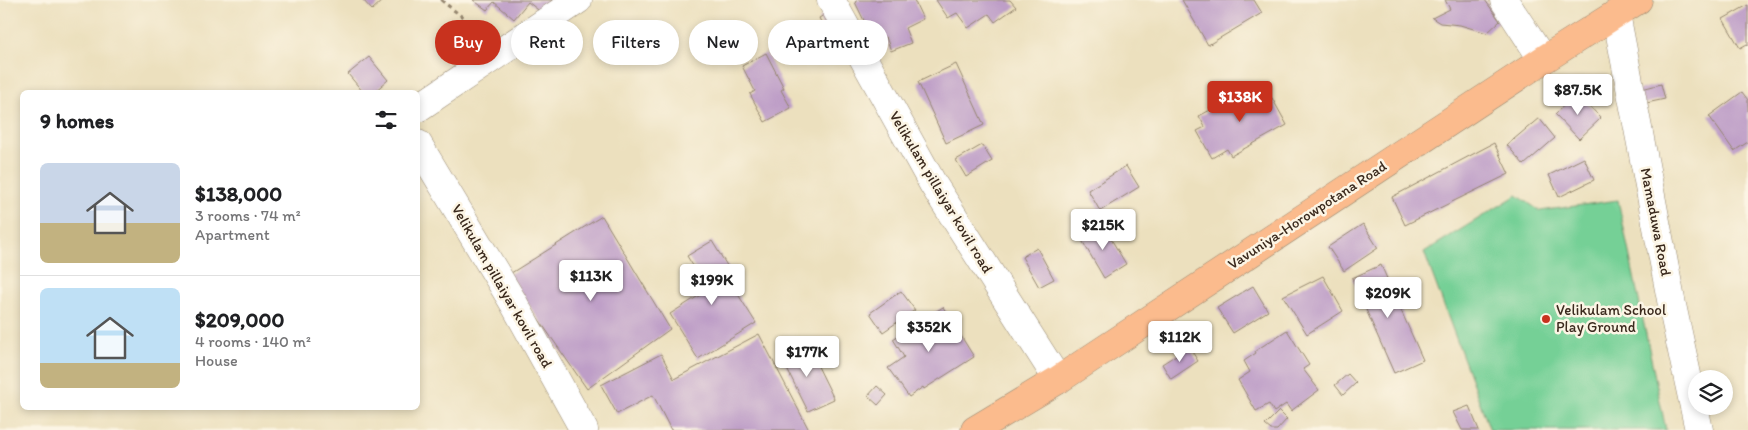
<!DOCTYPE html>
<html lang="en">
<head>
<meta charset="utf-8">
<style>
  body { margin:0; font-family:Itim,sans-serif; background:#f2f2f2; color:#202124; height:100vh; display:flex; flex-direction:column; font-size:19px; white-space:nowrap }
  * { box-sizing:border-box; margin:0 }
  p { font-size:16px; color:#757577 }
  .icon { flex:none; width:28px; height:28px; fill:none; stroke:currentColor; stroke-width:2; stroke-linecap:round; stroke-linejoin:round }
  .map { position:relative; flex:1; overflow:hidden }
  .panel { position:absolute; left:20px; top:90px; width:400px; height:320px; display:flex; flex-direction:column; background:#fff; border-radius:8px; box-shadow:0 2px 8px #0003 }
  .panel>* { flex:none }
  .hud { position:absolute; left:435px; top:20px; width:475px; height:45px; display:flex; gap:10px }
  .buttons { position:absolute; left:1688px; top:370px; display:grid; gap:10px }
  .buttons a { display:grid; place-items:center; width:45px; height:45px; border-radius:50%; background:#fff; box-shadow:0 2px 8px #0003; font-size:25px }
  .price { position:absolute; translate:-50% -42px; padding:0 11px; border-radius:5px; background:#fff; color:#222; font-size:16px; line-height:32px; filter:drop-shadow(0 1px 2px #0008) }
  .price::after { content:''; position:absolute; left:50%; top:30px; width:15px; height:11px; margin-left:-8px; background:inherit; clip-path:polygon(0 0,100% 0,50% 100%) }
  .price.current { background:#c8321e; color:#fff }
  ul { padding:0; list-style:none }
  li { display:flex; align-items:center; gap:15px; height:125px; padding:0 20px }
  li+li { border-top:1px solid #e0e0e0 }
  li span { display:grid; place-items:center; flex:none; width:140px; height:100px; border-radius:8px; color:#555 }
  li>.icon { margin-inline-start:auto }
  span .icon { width:60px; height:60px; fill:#fffc; stroke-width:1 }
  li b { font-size:21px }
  h2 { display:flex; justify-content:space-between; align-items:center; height:60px; padding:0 20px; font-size:21px }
  .pill { padding:0 18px; border-radius:22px; background:#fff; box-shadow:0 2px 8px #0003; font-size:18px; line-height:45px }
  .pill.current { background:#c8321e; color:#fff }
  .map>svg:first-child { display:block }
  .green { fill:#75d096; stroke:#587d5a }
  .building { fill:#be9ec7 }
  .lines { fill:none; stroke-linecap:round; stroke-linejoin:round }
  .minor-casing { stroke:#94856e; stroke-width:29 }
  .highway-casing { stroke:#94856e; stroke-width:29 }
  .path { stroke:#94856e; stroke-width:3; stroke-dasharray:4 4; stroke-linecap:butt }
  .minor { stroke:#fff; stroke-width:28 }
  .highway { stroke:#fbbb8d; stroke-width:28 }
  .poi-dot { fill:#c8321e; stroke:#fcf5e5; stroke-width:2 }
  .labels { text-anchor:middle; stroke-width:5; stroke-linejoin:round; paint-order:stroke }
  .street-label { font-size:15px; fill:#3b2a1e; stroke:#fcf5e5 }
  .poi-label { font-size:15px; fill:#3b2a1e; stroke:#fcf5e5; text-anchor:start }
</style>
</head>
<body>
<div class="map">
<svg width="1748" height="430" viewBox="0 0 1748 430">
  <rect width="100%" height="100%" fill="#fcf5e5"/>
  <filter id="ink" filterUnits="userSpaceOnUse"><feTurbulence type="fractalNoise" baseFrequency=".02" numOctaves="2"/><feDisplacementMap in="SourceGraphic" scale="10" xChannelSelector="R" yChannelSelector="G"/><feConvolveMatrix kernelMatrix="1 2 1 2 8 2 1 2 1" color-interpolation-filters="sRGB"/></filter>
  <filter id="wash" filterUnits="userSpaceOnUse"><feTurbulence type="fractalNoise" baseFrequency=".0096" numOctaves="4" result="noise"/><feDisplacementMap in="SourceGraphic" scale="20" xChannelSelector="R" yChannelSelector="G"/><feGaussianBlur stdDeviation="1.12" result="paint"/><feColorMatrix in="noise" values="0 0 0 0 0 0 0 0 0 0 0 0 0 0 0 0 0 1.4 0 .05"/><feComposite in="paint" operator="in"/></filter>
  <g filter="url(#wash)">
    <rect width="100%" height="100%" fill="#ece0be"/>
    <polygon class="green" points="1517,195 1540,211 1618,200 1666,430 1490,430 1424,252"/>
    <g id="blocks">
      <g class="building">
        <polygon points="363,0 383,0 372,10"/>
        <polygon points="473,0 552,0 542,13 528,2 514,19 494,2 487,10"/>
        <polygon points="858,0 914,0 923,19 905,28 911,43 891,51 886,37 875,43 855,2"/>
        <polygon points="936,0 1010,0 1016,7 995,22 989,14 968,28 957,13 948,18"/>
        <polygon points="1182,0 1254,0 1262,13 1208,45"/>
        <polygon points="1445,0 1485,0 1500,21 1487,33 1460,25 1440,23 1432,18 1450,9"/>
        <polygon points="1748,5 1748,46 1747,44 1740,48 1723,19"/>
        <polygon points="831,11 837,23 825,30 819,18"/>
        <polygon points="766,53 784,88 781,90 791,108 765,122 750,94 755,91 742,66"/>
        <polygon points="369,57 388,80 374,92 363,92 348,74"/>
        <polygon points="956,64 984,125 946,143 918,82"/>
        <polygon points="1661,84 1665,99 1642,104 1638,90"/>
        <polygon points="1257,85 1265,102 1272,98 1287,125 1231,156 1227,149 1212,158 1197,131 1205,127 1199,116"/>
        <polygon points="1742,92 1748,100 1748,142 1734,151 1709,116"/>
        <polygon points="1577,93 1601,118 1579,139 1555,114"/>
        <polygon points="1539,118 1555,138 1524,165 1507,145"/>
        <polygon points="1494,143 1509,174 1405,225 1392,197"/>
        <polygon points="982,145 992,161 966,177 956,160"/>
        <polygon points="1584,158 1594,180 1559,197 1549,175"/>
        <polygon points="1126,166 1139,187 1100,211 1088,190"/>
        <polygon points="602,216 670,329 587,389 508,275"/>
        <polygon points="1102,224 1126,264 1104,278 1080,237"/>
        <polygon points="1363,224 1378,248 1344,271 1328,247"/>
        <polygon points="712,241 734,277 729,280 756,323 698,359 670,314 708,290 687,256"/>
        <polygon points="1037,248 1054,279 1039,287 1022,257"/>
        <polygon points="1381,265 1423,360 1394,373 1352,278"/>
        <polygon points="1323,276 1343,311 1307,334 1283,296"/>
        <polygon points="1253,286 1268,311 1233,333 1217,308"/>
        <polygon points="901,291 915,310 883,332 870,313"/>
        <polygon points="943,307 974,357 924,389 923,387 909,397 888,368 904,357 893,339"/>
        <polygon points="1287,330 1309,365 1303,369 1319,390 1291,411 1286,404 1274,412 1269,404 1256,411 1238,380 1250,372 1244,361 1256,353 1255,351"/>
        <polygon points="759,334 809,430 671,430 653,395 617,414 601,385 661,354 674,379"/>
        <polygon points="807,344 834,399 808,411 781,357"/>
        <polygon points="1189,347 1198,361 1171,379 1162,364"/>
        <polygon points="1348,374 1356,383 1343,395 1335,385"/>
        <polygon points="877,386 887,395 878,405 868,396"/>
        <polygon points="1469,406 1479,430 1462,430 1453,412"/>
        <polygon points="1279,411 1287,419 1277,430 1271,430 1265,425"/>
      </g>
    </g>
  </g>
  <g filter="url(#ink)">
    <use href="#blocks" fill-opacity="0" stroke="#94856e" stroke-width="1"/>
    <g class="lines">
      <g class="minor-casing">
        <g id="minor">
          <polyline points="831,0 933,184 1058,380"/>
          <polyline points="1504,0 1543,60"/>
          <polyline points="1616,14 1672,305 1699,430"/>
          <polyline points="418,108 578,0"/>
          <polyline points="418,144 513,302 584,430"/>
        </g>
      </g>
      <g class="highway-casing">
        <polyline id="highway" points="975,430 1058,380 1543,60 1638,0"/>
      </g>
      <polyline class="path" points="441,0 480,31 483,31"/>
      <use href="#minor" class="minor"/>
      <use href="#highway" class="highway"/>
    </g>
  </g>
  <circle class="poi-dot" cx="1546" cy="319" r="5"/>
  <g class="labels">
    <g class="street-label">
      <text transform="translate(941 192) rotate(59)" y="5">Velikulam pillaiyar kovil road</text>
      <text transform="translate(1307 215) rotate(-33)" y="5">Vavuniya-Horowpotana Road</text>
      <text transform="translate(1656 222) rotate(79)" y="5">Mamaduwa Road</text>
      <text transform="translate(502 286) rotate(60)" y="5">Velikulam pillaiyar kovil road</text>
    </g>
    <g class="poi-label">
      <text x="1556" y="315">Velikulam School<tspan x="1556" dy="17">Play Ground</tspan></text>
    </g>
  </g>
</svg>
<div class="buttons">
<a><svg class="icon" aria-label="layers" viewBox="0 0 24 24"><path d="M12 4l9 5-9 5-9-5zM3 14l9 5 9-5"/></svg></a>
</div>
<b class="price" style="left:1578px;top:116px">$87.5K</b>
<b class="price current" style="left:1240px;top:123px">$138K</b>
<b class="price" style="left:1103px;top:251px">$215K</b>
<b class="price" style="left:591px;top:302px">$113K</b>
<b class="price" style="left:712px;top:306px">$199K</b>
<b class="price" style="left:1388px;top:319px">$209K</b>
<b class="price" style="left:929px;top:353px">$352K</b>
<b class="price" style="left:1180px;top:363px">$112K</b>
<b class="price" style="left:807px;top:378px">$177K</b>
<div class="hud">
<a class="pill current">Buy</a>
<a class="pill">Rent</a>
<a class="pill">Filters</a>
<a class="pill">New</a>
<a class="pill">Apartment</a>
</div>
<section class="panel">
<h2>9 homes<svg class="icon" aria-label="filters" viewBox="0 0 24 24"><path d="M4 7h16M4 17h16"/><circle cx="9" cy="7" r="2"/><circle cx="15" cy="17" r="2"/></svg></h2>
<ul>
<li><span style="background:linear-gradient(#c9d6e8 60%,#c2b280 0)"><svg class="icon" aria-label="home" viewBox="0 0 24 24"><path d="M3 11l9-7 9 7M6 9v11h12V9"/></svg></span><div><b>$138,000</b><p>3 rooms · 74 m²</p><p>Apartment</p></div></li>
<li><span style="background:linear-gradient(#bfe0f5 75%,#c2b280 0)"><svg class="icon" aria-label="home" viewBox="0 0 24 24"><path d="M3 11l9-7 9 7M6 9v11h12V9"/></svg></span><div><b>$209,000</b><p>4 rooms · 140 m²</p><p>House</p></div></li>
</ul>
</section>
</div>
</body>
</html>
